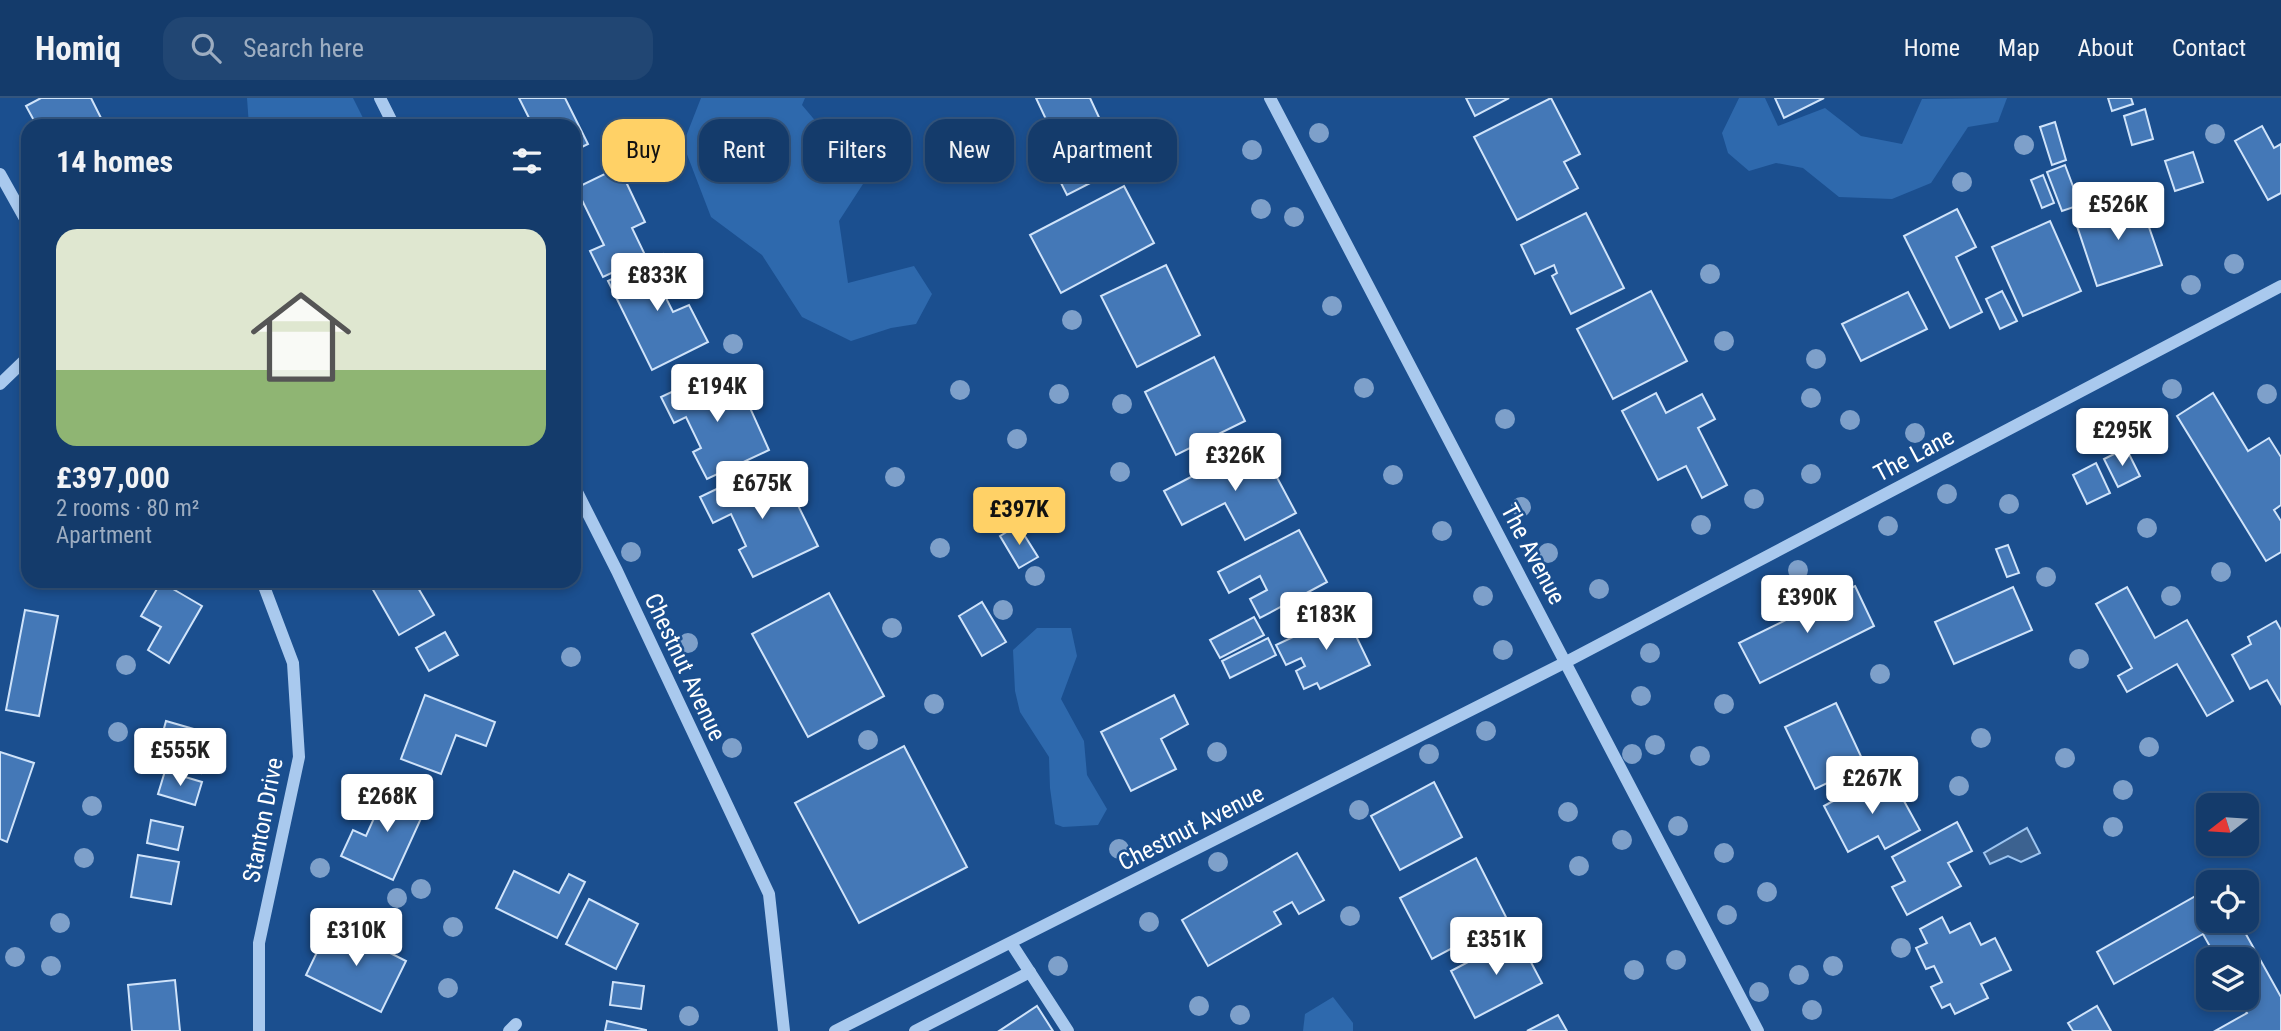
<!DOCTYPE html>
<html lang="en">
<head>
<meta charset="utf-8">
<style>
  body { margin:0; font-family:"Roboto Condensed",sans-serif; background:#214673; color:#f1f3f6; height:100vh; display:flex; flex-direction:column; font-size:26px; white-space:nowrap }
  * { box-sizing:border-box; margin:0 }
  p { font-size:23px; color:#9dadc1 }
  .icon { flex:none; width:38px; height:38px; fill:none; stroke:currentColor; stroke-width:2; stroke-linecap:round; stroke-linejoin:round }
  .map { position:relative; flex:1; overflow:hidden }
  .drawer { position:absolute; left:21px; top:21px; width:560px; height:469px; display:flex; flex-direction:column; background:#143b6b; border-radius:21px; box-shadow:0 4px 10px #0003,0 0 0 2px #33557e }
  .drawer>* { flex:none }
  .hud { position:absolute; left:602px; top:21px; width:665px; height:63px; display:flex; gap:14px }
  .needle { width:46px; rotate:253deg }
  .fabs { position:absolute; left:2196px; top:695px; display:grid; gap:14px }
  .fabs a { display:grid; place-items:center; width:63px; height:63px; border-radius:14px; background:#143b6b; box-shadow:0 4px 10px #0003,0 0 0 2px #33557e; font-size:35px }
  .price { position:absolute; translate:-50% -60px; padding:0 16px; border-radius:7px; background:#fff; color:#222; font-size:23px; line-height:46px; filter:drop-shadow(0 2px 4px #0008) }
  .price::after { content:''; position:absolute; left:50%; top:42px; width:21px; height:16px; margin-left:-10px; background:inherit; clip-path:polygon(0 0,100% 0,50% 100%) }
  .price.current { background:#ffd166; color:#111 }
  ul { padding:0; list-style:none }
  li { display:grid; align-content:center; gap:14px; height:371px; padding:0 35px }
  li span { display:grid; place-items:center; height:217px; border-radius:21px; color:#555 }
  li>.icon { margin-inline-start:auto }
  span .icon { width:126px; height:126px; fill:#fffc; stroke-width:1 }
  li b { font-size:30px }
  h2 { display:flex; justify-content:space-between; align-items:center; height:84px; padding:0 35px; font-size:30px }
  .tag { padding:0 24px; border-radius:21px; background:#143b6b; box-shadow:0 4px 10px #0003,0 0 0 2px #33557e; font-size:24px; line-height:63px }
  .tag.current { background:#ffd166; color:#111 }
  header { display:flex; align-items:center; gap:42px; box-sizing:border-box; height:98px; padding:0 35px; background:#143b6b; border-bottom:2px solid #33557e }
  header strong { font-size:33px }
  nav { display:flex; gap:38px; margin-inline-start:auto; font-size:24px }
  .search { width:490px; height:63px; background:#214673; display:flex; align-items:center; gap:18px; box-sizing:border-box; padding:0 24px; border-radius:21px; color:#9dadc1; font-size:26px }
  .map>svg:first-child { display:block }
  .green { fill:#2e69ad }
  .water { fill:#3c6290; stroke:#9cc4f0; stroke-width:2 }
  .building { fill:#4478b7; stroke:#cfe3fa; stroke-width:2 }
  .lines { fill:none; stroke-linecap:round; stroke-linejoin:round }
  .minor { stroke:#a9c9ee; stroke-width:12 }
  .tree { fill:#7ea0ca }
  .labels { text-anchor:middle; stroke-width:5; stroke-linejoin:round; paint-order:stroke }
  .street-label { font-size:24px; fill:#fff; stroke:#1b4f8f }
</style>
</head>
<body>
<header>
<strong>Homiq</strong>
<div class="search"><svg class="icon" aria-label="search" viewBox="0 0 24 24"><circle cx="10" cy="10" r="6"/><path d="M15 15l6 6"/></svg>Search here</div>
<nav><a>Home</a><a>Map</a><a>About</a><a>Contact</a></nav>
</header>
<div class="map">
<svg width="2281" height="933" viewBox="0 0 2281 933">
  <rect width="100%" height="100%" fill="#1b4f8f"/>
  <g class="green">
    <polygon points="247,0 353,0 367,28 249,28"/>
    <polygon points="701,0 805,0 802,7 818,26 863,28 863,86 839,123 848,185 914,168 932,196 916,226 891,230 851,243 802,219 762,157 711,119 683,46"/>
    <polygon points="1739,0 1765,0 1778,28 1825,10 1861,38 1902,46 1922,1 2007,0 1998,24 1968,29 1931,85 1892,101 1839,99 1803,70 1776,65 1749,73 1728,55 1722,35"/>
    <polygon points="1037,530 1071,530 1077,558 1061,601 1084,643 1087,677 1107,711 1098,727 1063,729 1055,726 1050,690 1049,659 1020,614 1015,593 1013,552"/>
    <polygon points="1333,899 1353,925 1353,933 1303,933 1305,916"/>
  </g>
  <polygon class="water" points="2027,730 2040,755 2021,764 2008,758 1990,766 1984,755"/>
  <g class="building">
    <polygon points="41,0 91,0 105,28 59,28 58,26 53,28 37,28 26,8"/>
    <polygon points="519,0 565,0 588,46 574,53 574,28 533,28"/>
    <polygon points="1036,0 1090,0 1103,28 1059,49"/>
    <polygon points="1466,0 1509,0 1475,18"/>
    <polygon points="1551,0 1580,56 1564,64 1578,90 1517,122 1474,39"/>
    <polygon points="1775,0 1824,0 1784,20"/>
    <polygon points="2108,0 2131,0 2133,6 2112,13"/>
    <polygon points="2145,11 2153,41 2132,47 2124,18"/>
    <polygon points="2055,24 2066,62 2052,67 2040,29"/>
    <polygon points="2262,28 2274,50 2281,46 2281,95 2268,102 2235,43"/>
    <polygon points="2193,54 2203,84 2175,93 2165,63"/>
    <polygon points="1090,55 1102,79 1067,97 1055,73"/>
    <polygon points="2065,67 2080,107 2062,113 2047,74"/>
    <polygon points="619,69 645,124 632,130 646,159 603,179 590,153 604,147 576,90"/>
    <polygon points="2043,77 2054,105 2042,110 2031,82"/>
    <polygon points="1124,88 1154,145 1061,195 1030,137"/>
    <polygon points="2139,100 2162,167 2097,188 2075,122"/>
    <polygon points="1957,111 1976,149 1956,159 1982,214 1950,230 1904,138"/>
    <polygon points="1586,115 1624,190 1571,216 1552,178 1557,175 1554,167 1535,176 1521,147"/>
    <polygon points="2050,123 2081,193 2023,218 1992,149"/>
    <polygon points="663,156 680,191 665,198 673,214 689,207 708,244 652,272 608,183"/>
    <polygon points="1166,167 1200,237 1137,269 1101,198"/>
    <polygon points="1651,193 1687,263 1613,301 1577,231"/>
    <polygon points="2002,193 2017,223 2000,231 1986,201"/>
    <polygon points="1908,194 1927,231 1861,263 1842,226"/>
    <polygon points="1214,259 1245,323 1176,357 1145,294"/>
    <polygon points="714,274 726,300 742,292 769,352 707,381 693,354 701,350 686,319 674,325 661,299"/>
    <polygon points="1656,295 1666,315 1702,296 1715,321 1698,330 1727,387 1702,400 1686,368 1658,382 1622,313"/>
    <polygon points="2213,295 2248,353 2269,340 2281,359 2281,407 2274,412 2281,423 2281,454 2266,463 2177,318"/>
    <polygon points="1258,344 1296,415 1245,442 1225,405 1182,427 1164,393"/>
    <polygon points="2126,350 2140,378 2118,389 2104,361"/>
    <polygon points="2096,365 2110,395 2087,406 2073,377"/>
    <polygon points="760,370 772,394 788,387 818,448 753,479 739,452 746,448 731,416 713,425 700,399"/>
    <polygon points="1018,427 1038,459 1019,470 1000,438"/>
    <polygon points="1299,432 1327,484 1260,520 1250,501 1267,492 1260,478 1229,495 1218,474"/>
    <polygon points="2008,447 2019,475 2007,479 1996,451"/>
    <polygon points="368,483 414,483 434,517 399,537"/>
    <polygon points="161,484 202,508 169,565 148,552 161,529 141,518"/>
    <polygon points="1855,488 1874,528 1760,585 1739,545"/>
    <polygon points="2013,489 2032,532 1954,566 1935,524"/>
    <polygon points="2127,489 2155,540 2187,522 2233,603 2207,618 2177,566 2127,594 2118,578 2132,570 2096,506"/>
    <polygon points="829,495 884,598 808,639 752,536"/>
    <polygon points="982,504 1006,544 982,558 959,518"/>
    <polygon points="25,512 58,518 39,618 6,612"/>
    <polygon points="1350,512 1360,533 1355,536 1370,567 1320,591 1317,585 1304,591 1296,573 1305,568 1301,560 1286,567 1276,547"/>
    <polygon points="1254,519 1264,537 1220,560 1210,542"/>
    <polygon points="2276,523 2281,532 2281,606 2267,582 2250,591 2232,557 2251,546 2248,539"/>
    <polygon points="445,534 458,557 429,573 416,550"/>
    <polygon points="1268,540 1276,557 1230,580 1222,563"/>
    <polygon points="425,597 495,624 486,648 456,637 441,676 401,661"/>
    <polygon points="1174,597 1188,626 1161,641 1176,671 1131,693 1101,634"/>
    <polygon points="1836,605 1865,667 1815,691 1785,629"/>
    <polygon points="166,623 211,636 201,675 155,663"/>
    <polygon points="904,648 967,769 859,825 795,705"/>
    <polygon points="0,654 34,665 7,744 0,741"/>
    <polygon points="165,673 202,684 195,707 158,696"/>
    <polygon points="1871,682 1876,693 1893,683 1920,732 1885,751 1878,738 1848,754 1824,708"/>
    <polygon points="1434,684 1462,739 1400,772 1371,718"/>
    <polygon points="389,687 428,705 393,782 341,758 353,732 366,738"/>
    <polygon points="151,722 183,729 178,752 147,745"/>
    <polygon points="1957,724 1972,753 1948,765 1961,788 1907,817 1892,789 1905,783 1892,759"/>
    <polygon points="1297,755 1324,802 1299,816 1292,804 1274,814 1281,826 1208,868 1182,822"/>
    <polygon points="138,757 179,764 171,806 131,799"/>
    <polygon points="1476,760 1507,821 1432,861 1400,800"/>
    <polygon points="514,773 559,795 569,776 585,784 557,840 496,810"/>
    <polygon points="2208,791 2208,822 2238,822 2281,899 2281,933 2215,933 2247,915 2239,900 2247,900 2247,861 2217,861 2203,836 2114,886 2097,854"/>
    <polygon points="589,801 638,826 616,871 566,846"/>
    <polygon points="1942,819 1950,835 1970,825 1981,847 1995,840 2011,872 1981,886 1988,900 1955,916 1950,906 1942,910 1931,889 1942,884 1934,868 1926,871 1916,850 1927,845 1920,831"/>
    <polygon points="331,825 406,863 381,914 306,877"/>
    <polygon points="1517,838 1542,885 1475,920 1451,873"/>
    <polygon points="175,882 180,933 132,933 128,887"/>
    <polygon points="613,884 644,888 641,911 610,907"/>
    <polygon points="1037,908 1053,933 999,933"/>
    <polygon points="2097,908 2111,933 2073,933 2068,925"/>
    <polygon points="1558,917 1567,933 1527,933"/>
    <polygon points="607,923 646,932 646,933 605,933"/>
  </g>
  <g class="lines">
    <g class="minor">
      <polyline points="380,0 394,28"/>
      <polyline points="1270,0 1758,933"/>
      <polyline points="0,76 28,126"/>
      <polyline points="0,286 28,259"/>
      <polyline points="574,388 617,473 769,796 784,933"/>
      <polyline points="1011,845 1068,933"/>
      <polyline points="259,933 259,845 299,659 293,565 262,483"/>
      <polyline points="509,933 516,926"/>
      <polyline points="835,933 1566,564 2281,188"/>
      <polyline points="915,933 1030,874"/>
    </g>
  </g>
  <g class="tree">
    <circle cx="1319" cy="35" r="10"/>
    <circle cx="2215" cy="36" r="10"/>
    <circle cx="2024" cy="47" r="10"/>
    <circle cx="1252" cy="52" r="10"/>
    <circle cx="1962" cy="84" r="10"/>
    <circle cx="1261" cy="111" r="10"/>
    <circle cx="1294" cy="119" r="10"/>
    <circle cx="2234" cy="166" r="10"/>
    <circle cx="1710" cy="176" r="10"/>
    <circle cx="2191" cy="187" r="10"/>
    <circle cx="1332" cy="208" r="10"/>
    <circle cx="1072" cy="222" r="10"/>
    <circle cx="1724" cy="243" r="10"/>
    <circle cx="733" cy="246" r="10"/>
    <circle cx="1816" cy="261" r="10"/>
    <circle cx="1364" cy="290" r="10"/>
    <circle cx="2172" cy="291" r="10"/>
    <circle cx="960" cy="292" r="10"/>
    <circle cx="1059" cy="296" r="10"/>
    <circle cx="2267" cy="296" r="10"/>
    <circle cx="1811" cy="300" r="10"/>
    <circle cx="1122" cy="306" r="10"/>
    <circle cx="1505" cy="321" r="10"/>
    <circle cx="1850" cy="322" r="10"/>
    <circle cx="1915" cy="335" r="10"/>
    <circle cx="1017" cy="341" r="10"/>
    <circle cx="1120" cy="374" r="10"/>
    <circle cx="1811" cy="376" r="10"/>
    <circle cx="1393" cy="377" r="10"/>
    <circle cx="895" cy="379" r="10"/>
    <circle cx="1947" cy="396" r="10"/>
    <circle cx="1754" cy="401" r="10"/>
    <circle cx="2009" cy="406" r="10"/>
    <circle cx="1521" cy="409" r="10"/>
    <circle cx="1701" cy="427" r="10"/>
    <circle cx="1888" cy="428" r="10"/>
    <circle cx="2147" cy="430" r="10"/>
    <circle cx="1442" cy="433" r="10"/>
    <circle cx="940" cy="450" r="10"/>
    <circle cx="631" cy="454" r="10"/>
    <circle cx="1548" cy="455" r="10"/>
    <circle cx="1798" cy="472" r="10"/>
    <circle cx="2221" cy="474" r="10"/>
    <circle cx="1035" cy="478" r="10"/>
    <circle cx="2046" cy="479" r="10"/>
    <circle cx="1599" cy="491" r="10"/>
    <circle cx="1483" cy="498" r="10"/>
    <circle cx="2171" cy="498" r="10"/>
    <circle cx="1003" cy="512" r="10"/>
    <circle cx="892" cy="530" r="10"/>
    <circle cx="688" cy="545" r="10"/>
    <circle cx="1503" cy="552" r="10"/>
    <circle cx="1650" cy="555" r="10"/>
    <circle cx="571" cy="559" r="10"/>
    <circle cx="2079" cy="561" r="10"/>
    <circle cx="126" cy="567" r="10"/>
    <circle cx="1880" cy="576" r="10"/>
    <circle cx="1641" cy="598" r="10"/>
    <circle cx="934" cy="606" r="10"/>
    <circle cx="1724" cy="606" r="10"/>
    <circle cx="1486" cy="633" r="10"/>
    <circle cx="118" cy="634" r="10"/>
    <circle cx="1981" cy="640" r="10"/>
    <circle cx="868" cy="642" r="10"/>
    <circle cx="1655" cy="647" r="10"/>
    <circle cx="2149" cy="649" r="10"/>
    <circle cx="732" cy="650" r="10"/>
    <circle cx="1217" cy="654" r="10"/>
    <circle cx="1429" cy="656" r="10"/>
    <circle cx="1632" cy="656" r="10"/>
    <circle cx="1700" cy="658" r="10"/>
    <circle cx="2065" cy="660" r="10"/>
    <circle cx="1959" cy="688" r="10"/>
    <circle cx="2123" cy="692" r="10"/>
    <circle cx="92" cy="708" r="10"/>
    <circle cx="1359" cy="712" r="10"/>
    <circle cx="1568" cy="714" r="10"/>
    <circle cx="1678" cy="728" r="10"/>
    <circle cx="2113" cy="729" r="10"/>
    <circle cx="1622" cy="742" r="10"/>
    <circle cx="1119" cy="751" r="10"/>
    <circle cx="1724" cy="755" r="10"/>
    <circle cx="84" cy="760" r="10"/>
    <circle cx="1218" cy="764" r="10"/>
    <circle cx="1579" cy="768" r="10"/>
    <circle cx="320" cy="770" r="10"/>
    <circle cx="421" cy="791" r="10"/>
    <circle cx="1767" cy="794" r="10"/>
    <circle cx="397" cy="800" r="10"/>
    <circle cx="1727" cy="817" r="10"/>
    <circle cx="1350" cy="818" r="10"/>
    <circle cx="1149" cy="824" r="10"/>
    <circle cx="60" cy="825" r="10"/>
    <circle cx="453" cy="829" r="10"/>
    <circle cx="1901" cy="850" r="10"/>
    <circle cx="15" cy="859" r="10"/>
    <circle cx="1676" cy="862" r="10"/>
    <circle cx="51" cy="868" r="10"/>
    <circle cx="1058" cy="868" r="10"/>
    <circle cx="1833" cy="868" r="10"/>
    <circle cx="1634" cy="872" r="10"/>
    <circle cx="1799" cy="877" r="10"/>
    <circle cx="448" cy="890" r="10"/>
    <circle cx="1759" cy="894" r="10"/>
    <circle cx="1199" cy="908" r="10"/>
    <circle cx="1812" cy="912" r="10"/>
    <circle cx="1240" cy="917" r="10"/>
    <circle cx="689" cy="918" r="10"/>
  </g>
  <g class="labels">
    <g class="street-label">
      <text transform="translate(1914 357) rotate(-28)" y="8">The Lane</text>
      <text transform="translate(1533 456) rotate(62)" y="8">The Avenue</text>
      <text transform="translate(685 569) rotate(65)" y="8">Chestnut Avenue</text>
      <text transform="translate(263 722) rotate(-79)" y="8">Stanton Drive</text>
      <text transform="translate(1191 730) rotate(-27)" y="8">Chestnut Avenue</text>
    </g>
  </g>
</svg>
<div class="fabs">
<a><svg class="needle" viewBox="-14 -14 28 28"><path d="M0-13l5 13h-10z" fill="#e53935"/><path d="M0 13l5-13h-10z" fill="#9dadc1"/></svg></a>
<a><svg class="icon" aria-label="locate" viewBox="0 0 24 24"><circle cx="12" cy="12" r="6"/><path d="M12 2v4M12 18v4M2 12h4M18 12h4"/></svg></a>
<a><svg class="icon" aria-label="layers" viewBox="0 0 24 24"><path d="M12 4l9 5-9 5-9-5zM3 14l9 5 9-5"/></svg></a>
</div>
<b class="price" style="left:2118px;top:144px">£526K</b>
<b class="price" style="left:657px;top:215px">£833K</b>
<b class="price" style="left:717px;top:326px">£194K</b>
<b class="price" style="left:2122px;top:370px">£295K</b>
<b class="price" style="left:1235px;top:395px">£326K</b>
<b class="price" style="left:762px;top:423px">£675K</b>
<b class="price current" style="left:1019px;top:449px">£397K</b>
<b class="price" style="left:1807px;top:537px">£390K</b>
<b class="price" style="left:1326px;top:554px">£183K</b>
<b class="price" style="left:180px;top:690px">£555K</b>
<b class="price" style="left:1872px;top:718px">£267K</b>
<b class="price" style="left:387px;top:736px">£268K</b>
<b class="price" style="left:356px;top:870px">£310K</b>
<b class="price" style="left:1496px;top:879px">£351K</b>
<div class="hud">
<a class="tag current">Buy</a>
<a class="tag">Rent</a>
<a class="tag">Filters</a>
<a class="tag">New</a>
<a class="tag">Apartment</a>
</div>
<section class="drawer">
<h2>14 homes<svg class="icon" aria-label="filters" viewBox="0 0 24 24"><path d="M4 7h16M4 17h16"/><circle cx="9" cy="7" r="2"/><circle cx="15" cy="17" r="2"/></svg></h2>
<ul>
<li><span style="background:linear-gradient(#dfe7d0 65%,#8fb573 0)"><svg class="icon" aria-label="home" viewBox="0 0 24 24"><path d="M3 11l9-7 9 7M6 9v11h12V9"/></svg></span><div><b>£397,000</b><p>2 rooms · 80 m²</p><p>Apartment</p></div></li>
</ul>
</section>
</div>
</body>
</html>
